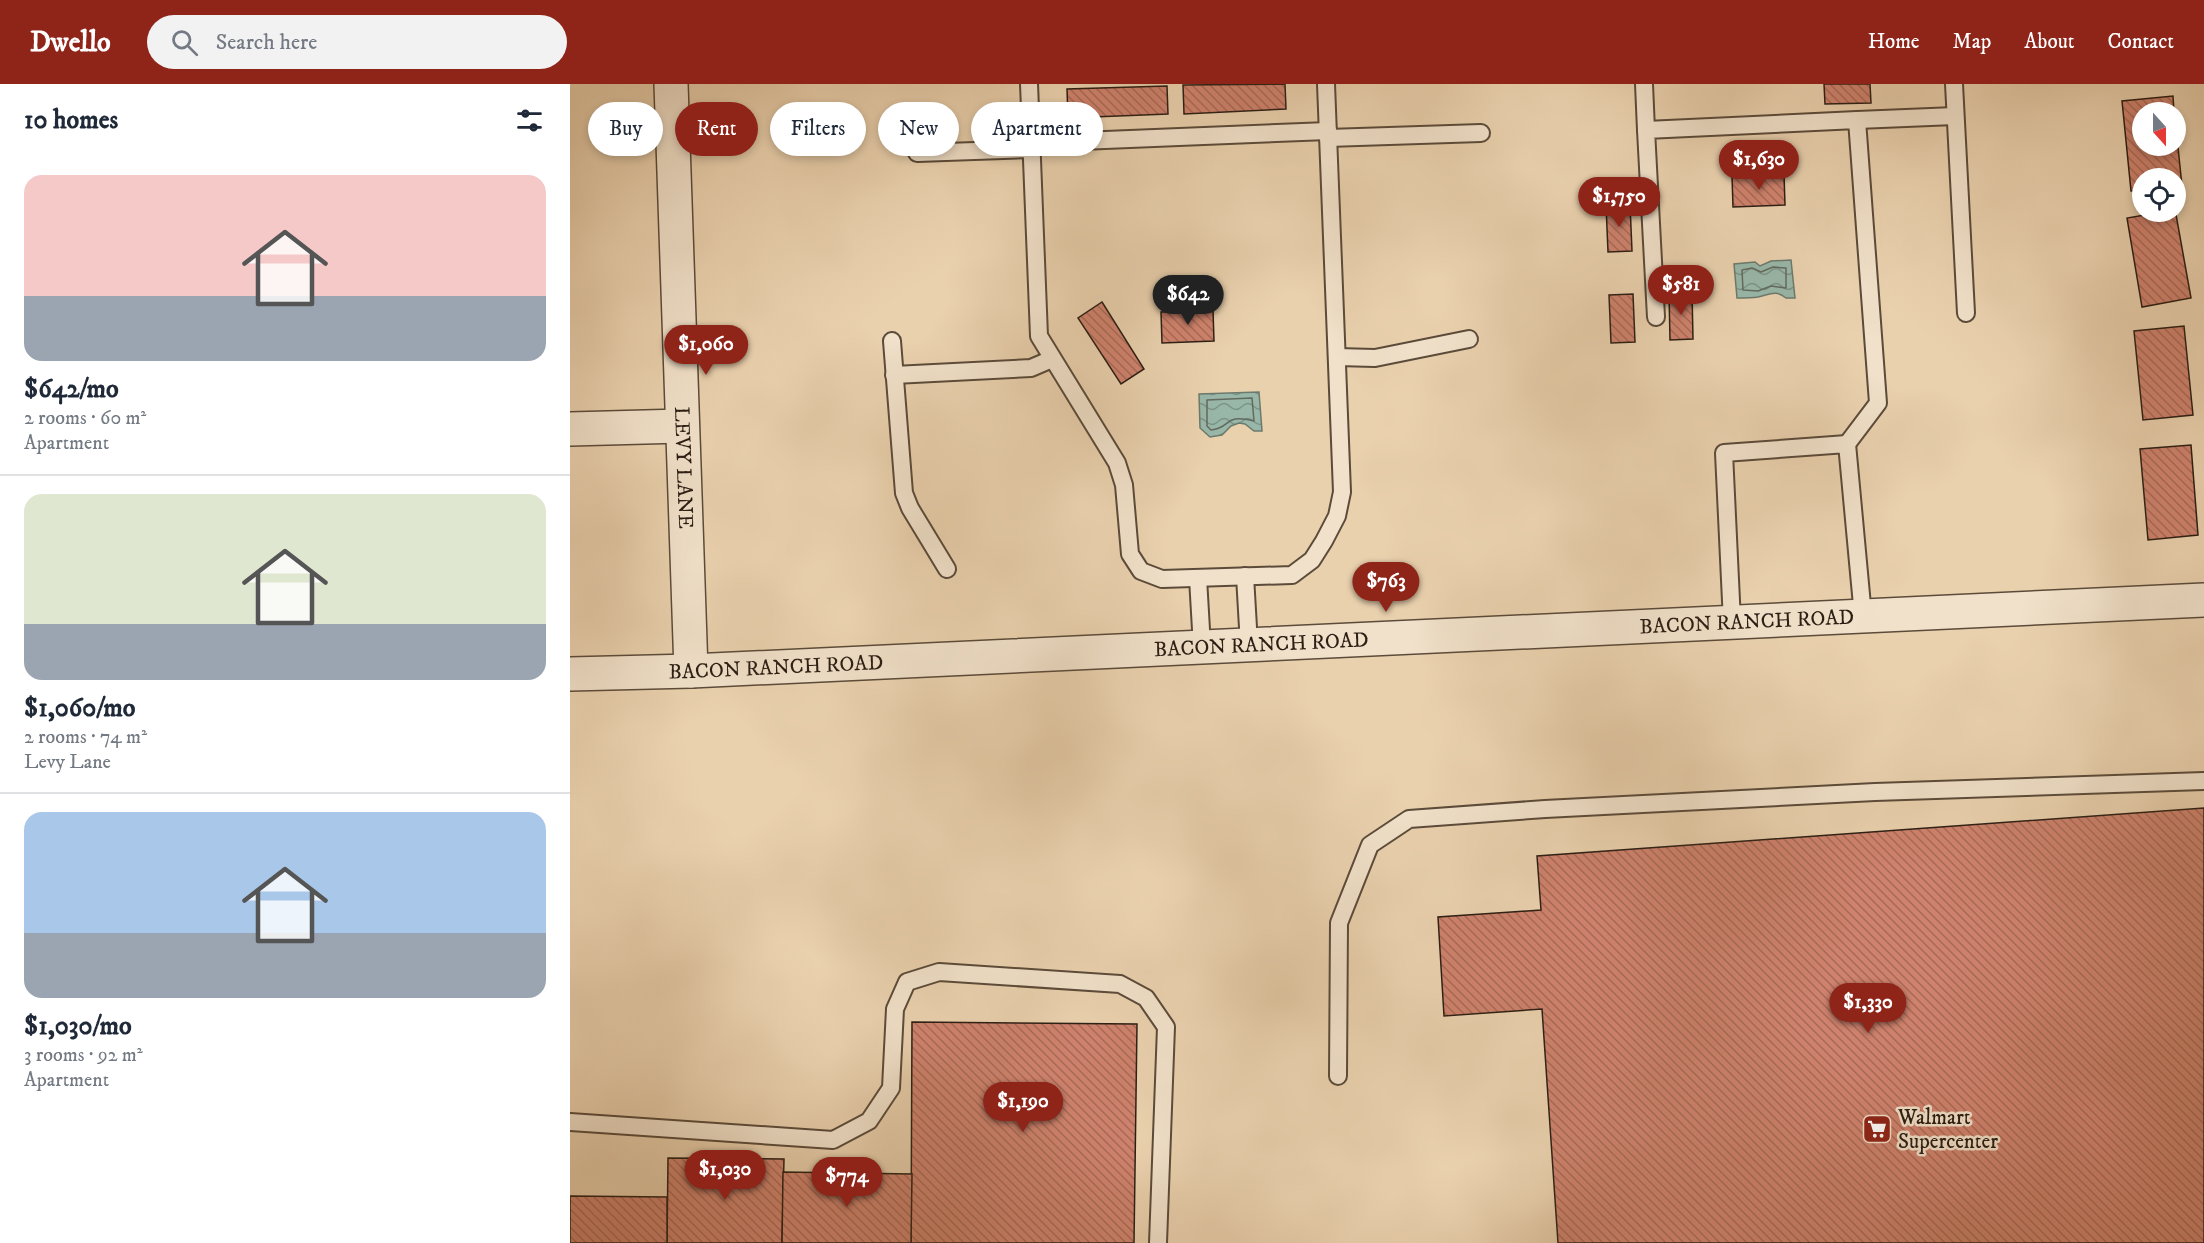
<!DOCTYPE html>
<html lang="en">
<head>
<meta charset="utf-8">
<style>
  body { margin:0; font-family:"IM FELL DW Pica",serif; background:#f2f2f3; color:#1f2937; height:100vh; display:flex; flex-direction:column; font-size:22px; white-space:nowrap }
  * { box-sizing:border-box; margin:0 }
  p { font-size:20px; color:#747a83 }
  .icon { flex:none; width:33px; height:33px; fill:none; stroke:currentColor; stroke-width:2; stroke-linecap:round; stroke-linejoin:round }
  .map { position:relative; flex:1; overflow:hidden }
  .sheet { display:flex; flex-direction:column; background:#fff; width:570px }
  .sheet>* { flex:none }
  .hud { position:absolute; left:18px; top:18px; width:570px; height:54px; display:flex; gap:12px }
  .needle { width:39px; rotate:159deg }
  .tools { position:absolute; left:1562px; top:18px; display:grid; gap:12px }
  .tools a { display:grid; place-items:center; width:54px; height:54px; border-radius:50%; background:#fff; box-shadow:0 3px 9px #0003; font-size:30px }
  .price { position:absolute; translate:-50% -51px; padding:0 14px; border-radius:21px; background:#8f2418; color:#fff; font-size:20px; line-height:39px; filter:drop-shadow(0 2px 3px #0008) }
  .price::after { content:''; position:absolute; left:50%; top:36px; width:18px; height:14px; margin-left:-9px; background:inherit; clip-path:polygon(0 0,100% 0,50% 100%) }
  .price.selected { background:#222; color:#fff }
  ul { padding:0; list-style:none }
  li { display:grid; align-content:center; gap:12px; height:318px; padding:0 24px }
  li+li { border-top:2px solid #e0e1e3 }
  li span { display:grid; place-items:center; height:186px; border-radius:18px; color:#555 }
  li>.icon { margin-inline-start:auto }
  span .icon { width:108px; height:108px; fill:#fffc; stroke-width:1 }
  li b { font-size:26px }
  h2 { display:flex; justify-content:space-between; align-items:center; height:72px; padding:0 24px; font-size:26px }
  .chip { padding:0 21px; border-radius:27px; background:#fff; box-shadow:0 3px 9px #0003; font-size:21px; line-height:54px }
  .chip.selected { background:#8f2418; color:#fff }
  header { display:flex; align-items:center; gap:36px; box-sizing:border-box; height:84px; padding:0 30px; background:#8f2418; color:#fff }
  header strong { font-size:28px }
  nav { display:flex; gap:33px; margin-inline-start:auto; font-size:21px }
  .search { width:420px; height:54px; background:#f2f2f3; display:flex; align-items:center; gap:15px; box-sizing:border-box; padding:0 21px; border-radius:33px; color:#747a83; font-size:22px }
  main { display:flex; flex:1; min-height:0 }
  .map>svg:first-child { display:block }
  .water { fill:url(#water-waves); stroke:#6c7a6d; stroke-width:1.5 }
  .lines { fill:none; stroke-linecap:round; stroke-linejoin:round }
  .shore { stroke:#626a5e; stroke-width:1.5 }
  .building { fill:url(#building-back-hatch); stroke:#2b1e14; stroke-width:1.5 }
  .lane-casing { stroke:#5b4b3a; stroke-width:20 }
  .street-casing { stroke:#5b4b3a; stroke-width:36 }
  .lane { stroke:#f1e1ca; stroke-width:16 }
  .street { stroke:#f1e1ca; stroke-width:33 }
  .labels { text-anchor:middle; stroke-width:5; stroke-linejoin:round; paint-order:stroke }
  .street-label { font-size:21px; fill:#2b1e14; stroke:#f1e1ca }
  .poi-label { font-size:21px; fill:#2b1e14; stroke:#f1e1ca; text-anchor:start }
</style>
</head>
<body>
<header>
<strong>Dwello</strong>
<div class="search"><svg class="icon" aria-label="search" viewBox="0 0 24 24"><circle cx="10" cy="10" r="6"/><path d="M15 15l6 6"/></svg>Search here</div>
<nav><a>Home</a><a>Map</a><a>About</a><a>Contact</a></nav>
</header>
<main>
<section class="sheet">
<h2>10 homes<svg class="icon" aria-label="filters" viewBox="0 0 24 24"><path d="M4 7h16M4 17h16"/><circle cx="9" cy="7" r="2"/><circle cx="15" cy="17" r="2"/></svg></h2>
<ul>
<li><span style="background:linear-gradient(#f6c9c9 65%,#9aa5b1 0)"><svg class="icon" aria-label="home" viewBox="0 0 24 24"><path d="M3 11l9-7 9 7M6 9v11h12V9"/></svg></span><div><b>$642/mo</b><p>2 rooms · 60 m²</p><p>Apartment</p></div></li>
<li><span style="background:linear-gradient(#dfe7d0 70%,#9aa5b1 0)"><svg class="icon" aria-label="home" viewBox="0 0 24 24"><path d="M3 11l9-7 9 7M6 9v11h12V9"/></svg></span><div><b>$1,060/mo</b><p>2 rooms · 74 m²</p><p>Levy Lane</p></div></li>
<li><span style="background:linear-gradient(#a9c7e8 65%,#9aa5b1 0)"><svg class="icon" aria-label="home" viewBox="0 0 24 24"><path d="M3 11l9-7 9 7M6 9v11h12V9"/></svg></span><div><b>$1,030/mo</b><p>3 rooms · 92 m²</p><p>Apartment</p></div></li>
</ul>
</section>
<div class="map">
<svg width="1634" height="1159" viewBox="0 0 1634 1159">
  <defs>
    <pattern id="water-waves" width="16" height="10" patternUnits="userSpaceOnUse" patternTransform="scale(1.5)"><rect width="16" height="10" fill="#98b7a9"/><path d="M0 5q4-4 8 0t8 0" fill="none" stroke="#7c9488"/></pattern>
    <pattern id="building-back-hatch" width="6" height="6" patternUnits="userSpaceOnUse" patternTransform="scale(1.5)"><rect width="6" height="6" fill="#cf826d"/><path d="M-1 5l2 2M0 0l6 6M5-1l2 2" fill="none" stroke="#a86a58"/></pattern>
  </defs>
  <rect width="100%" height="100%" fill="#ead1ae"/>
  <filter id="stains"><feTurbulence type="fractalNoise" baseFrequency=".00333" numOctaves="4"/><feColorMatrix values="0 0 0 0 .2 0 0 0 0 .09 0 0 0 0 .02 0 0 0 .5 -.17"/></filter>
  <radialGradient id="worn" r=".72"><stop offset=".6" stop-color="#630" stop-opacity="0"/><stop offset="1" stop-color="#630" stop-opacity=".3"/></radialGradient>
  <g class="water">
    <path d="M1221,176L1225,214H1216C1205,205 1199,211 1188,213C1181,214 1174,214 1167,214L1164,180L1185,178L1190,182L1201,177Z"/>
    <polygon points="689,308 692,347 684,347 675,340 669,339 661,342 652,351 640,353 630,344 629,310"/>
  </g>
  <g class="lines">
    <g class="shore">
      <polygon points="1203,183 1216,184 1216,204 1201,202 1188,207 1173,206 1172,186 1182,184 1191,188"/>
      <path d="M682,314L684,337C653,329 662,344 641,346L637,342V316Z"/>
    </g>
  </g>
  <g class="building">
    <polygon points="715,0 716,25 614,30 613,1"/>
    <polygon points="1254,0 1300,0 1301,19 1255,20"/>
    <polygon points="597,2 598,30 498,34 497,5"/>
    <polygon points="1603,12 1604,28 1572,28 1572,62 1605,62 1605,34 1612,102 1605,102 1605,94 1572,94 1572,106 1561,107 1552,17"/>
    <polygon points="1214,90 1215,121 1163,123 1162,92"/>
    <polygon points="1060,120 1062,167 1038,168 1036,121"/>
    <polygon points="1605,125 1621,214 1572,223 1557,134 1592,128 1605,128"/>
    <polygon points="1122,208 1123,255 1100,256 1099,209"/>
    <polygon points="1063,210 1065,258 1041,259 1039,211"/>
    <polygon points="532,218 574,285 551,300 508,234"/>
    <polygon points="643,226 644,257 592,259 591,228"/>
    <polygon points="1614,242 1623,331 1573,336 1564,247"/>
    <polygon points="1621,361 1628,451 1578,456 1570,365"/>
    <polygon points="1634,724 1634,1159 988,1159 972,925 874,932 868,833 971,826 967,772"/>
    <polygon points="342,938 567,940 564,1159 341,1159"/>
    <polygon points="98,1074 214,1075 212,1159 97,1159"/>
    <polygon points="213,1088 342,1090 341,1159 212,1159"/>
    <polygon points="0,1112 97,1113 97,1159 0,1159"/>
  </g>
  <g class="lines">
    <g class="lane-casing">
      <g id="lane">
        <polyline points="459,0 469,252 547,379 554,401 560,470 571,487 592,495 722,491 742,476 754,457 767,432 772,408 756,0"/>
        <polyline points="1074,0 1076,46"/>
        <polyline points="1384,0 1396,229"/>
        <polyline points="1287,36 1385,32"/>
        <polyline points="758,54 911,49"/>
        <polyline points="461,59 758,47"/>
        <polyline points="347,69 461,65"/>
        <polyline points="1086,233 1076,46 1287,36 1308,319 1277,360"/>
        <polyline points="322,257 334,409 340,424 377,485"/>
        <polyline points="767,273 805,274 899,255"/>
        <polyline points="324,291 461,284 482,275"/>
        <polyline points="675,492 679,561"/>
        <polyline points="628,494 632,563"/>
        <polyline points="1162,538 1154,369 1277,360 1293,532"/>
        <polyline points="768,992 769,839 800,761 839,735 975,725 1305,708 1634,697"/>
        <polyline points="0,1038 263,1056 299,1037 321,1004 325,925 337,898 369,888 550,900 576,914 596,943 588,1159"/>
      </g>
    </g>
    <g class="street-casing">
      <g id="street">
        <path id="s1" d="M101,0L121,587"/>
        <polyline points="0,345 112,342"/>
        <path id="s2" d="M0,590L121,587L1634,516"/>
      </g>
    </g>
    <use href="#lane" class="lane"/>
    <use href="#street" class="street"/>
  </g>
  <defs>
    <g id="supermarket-square" transform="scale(1.5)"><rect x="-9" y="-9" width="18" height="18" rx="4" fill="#8f2418" stroke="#f1e1ca"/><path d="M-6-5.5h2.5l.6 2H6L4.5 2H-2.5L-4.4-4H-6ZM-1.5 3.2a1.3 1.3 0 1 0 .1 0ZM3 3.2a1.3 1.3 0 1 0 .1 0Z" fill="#fff"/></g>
  </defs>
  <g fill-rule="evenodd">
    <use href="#supermarket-square" x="1307" y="1045"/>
  </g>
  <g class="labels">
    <g class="street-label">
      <text dy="7" stroke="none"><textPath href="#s1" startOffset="384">LEVY LANE</textPath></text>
      <text dy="7" stroke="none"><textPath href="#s2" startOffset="1178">BACON RANCH ROAD</textPath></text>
      <text dy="7" stroke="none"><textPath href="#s2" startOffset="692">BACON RANCH ROAD</textPath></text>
      <text dy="7" stroke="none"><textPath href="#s2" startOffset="206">BACON RANCH ROAD</textPath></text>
    </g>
    <g class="poi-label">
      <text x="1328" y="1040">Walmart<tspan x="1328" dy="24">Supercenter</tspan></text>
    </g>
  </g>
  <rect width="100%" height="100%" filter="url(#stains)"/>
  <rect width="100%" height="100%" fill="url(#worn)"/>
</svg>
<div class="tools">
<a><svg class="needle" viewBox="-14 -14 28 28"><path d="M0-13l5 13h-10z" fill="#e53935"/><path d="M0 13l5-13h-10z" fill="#747a83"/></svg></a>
<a><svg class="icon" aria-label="locate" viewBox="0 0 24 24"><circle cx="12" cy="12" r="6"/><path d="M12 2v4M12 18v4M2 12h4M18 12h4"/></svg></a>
</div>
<b class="price" style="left:1189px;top:107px">$1,630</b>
<b class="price" style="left:1049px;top:144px">$1,750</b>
<b class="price" style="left:1111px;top:232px">$581</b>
<b class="price selected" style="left:618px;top:242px">$642</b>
<b class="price" style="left:136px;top:292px">$1,060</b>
<b class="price" style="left:816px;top:529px">$763</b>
<b class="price" style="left:1298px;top:950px">$1,330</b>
<b class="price" style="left:453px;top:1049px">$1,190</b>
<b class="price" style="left:155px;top:1117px">$1,030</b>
<b class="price" style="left:277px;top:1124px">$774</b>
<div class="hud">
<a class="chip">Buy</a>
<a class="chip selected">Rent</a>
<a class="chip">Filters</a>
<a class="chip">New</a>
<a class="chip">Apartment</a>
</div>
</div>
</main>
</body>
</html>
